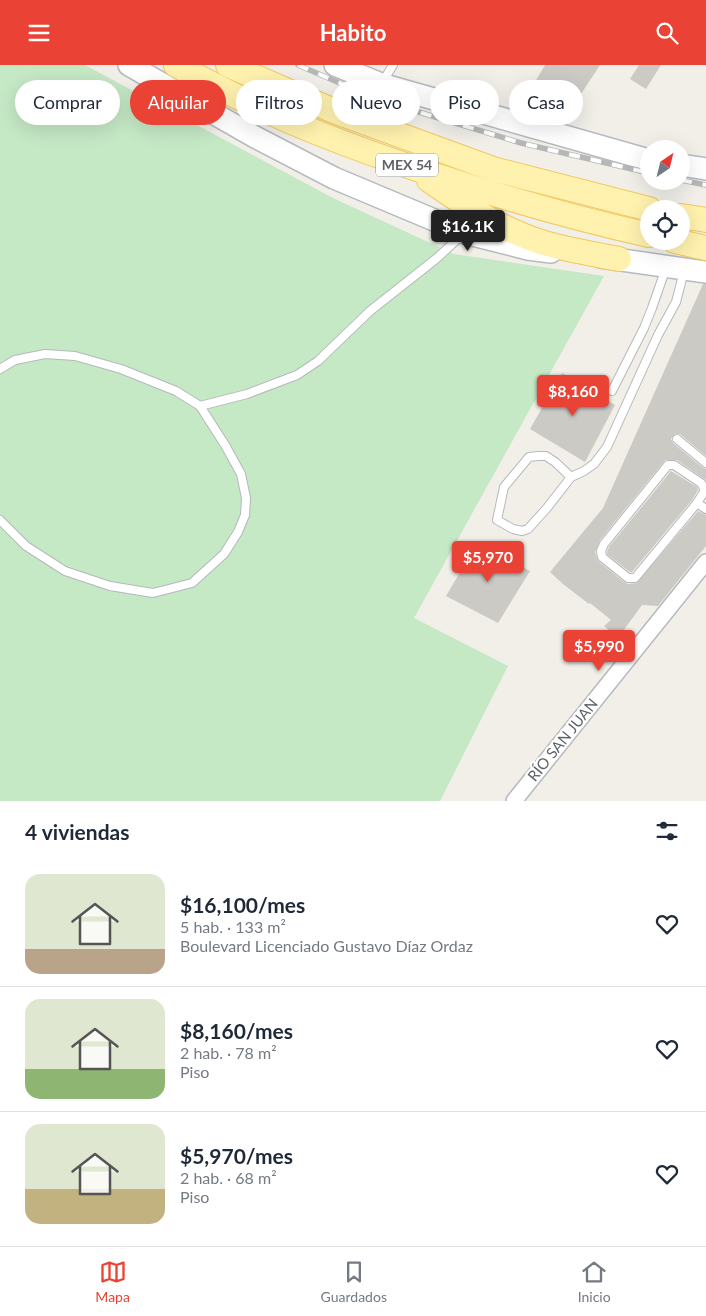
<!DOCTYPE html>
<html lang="es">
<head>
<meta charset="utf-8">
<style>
  body { margin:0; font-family:Lato,sans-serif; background:#f2f2f3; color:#1f2937; height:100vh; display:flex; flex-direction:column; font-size:19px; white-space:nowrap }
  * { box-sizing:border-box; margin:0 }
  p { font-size:16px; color:#747a83 }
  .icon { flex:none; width:28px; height:28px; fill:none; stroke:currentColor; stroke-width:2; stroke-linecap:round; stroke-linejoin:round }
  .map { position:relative; height:736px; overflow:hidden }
  .details { display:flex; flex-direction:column; background:#fff; flex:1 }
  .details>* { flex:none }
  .banner { position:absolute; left:15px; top:15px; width:676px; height:45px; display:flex; gap:10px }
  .needle { width:32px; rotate:35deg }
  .tools { position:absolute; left:640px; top:75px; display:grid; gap:10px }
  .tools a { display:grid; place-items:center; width:50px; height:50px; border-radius:50%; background:#fff; box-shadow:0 5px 20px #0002; font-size:25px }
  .price { position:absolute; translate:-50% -42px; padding:0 11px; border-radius:5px; background:#ea4335; color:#fff; font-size:16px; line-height:32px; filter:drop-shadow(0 1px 2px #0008) }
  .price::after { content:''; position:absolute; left:50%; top:30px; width:15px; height:11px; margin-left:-8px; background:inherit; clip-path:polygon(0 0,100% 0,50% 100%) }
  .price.current { background:#222; color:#fff }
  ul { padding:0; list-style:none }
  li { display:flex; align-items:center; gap:15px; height:125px; padding:0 25px }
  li+li { border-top:1px solid #e0e1e3 }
  li span { display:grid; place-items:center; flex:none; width:140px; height:100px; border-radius:15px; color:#555 }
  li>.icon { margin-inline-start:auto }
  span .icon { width:60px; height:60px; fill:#fffc; stroke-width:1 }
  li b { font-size:21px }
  h2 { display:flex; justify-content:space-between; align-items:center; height:60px; padding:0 25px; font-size:21px }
  .tag { padding:0 18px; border-radius:22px; background:#fff; box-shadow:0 5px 20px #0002; font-size:18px; line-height:45px }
  .tag.current { background:#ea4335; color:#fff }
  header { display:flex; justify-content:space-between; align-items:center; height:65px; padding:0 25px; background:#ea4335; color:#fff; font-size:22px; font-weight:700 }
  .dock { display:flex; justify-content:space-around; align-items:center; height:70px; border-top:1px solid #e0e1e3; background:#fff; font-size:14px; color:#747a83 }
  .dock a { display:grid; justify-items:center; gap:2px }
  .dock .current { color:#ea4335 }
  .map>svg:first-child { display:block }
  .green { fill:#c5e8c5 }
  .building { fill:#cccac5 }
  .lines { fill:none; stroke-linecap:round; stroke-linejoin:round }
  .lane-casing { stroke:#b5b8bc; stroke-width:10 }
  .street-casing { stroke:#b5b8bc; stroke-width:18 }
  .secondary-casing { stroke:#b6babf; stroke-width:24 }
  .primary-casing { stroke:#f2c960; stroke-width:26 }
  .lane { stroke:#fff; stroke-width:8 }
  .street { stroke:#fff; stroke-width:15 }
  .secondary { stroke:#fff; stroke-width:21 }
  .primary { stroke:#fff2af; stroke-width:24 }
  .rail-casing { stroke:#b6b7b8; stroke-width:5.5 }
  .rail { stroke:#fff; stroke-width:4; stroke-dasharray:11; stroke-linecap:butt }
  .labels { text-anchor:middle; stroke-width:4.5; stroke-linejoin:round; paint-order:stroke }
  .shield { fill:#fff; stroke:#8f9295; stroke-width:1 }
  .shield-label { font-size:14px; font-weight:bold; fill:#5f6368 }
  .street-label { font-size:15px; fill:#5f6368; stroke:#fff }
</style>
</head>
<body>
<header><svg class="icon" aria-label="menu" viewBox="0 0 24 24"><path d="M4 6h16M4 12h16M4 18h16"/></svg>Habito<svg class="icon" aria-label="search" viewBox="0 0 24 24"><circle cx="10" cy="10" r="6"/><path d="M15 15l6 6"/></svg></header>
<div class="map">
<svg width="706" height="736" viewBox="0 0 706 736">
  <rect width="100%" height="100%" fill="#f1efe8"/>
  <polygon class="green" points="0,0 85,0 333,133 454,189 604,211 414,553 508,601 440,736 0,736"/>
  <g class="building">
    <polygon points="545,0 600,0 573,41 555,28 549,34 532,22"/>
    <polygon points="639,0 661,0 646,24 630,14"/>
    <polygon points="703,219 706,219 706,391 680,369 675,369 671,374 673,378 702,402 706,404 706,415 677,395 665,395 600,475 595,487 598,496 624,517 628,519 637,518 698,446 706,450 706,481 658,541 642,540 618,573 604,561 611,555 590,538 589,539 563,519 550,507 603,443"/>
    <polygon points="562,308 615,340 585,397 530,364"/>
    <polygon points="671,406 697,422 698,425 692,435 632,507 630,507 607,489 607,487 609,482"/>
    <polygon points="478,477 530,506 498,558 446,531"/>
  </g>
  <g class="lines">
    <g class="lane-casing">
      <g id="lane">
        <polyline points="382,18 393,0"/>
        <polyline points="0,304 15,295 45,289 75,291 121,304 176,326 200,341 225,380 241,409 246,433 245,450 238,467 224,489 192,518 153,528 110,521 65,506 26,481 0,455"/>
        <polyline points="612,326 644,263 652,243 666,203"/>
        <polyline points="200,341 247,329 297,310 318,296 370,246 437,193 463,169"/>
        <polyline points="677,374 706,398"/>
        <polyline points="571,412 555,397 546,391 538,391 529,392 504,422 497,455 513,464 522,466 528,464 547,443 571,412 584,406 594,399 607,382 658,270 676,237 684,206"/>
        <polyline points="697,438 635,513 628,513 602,492 601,486 604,479 668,400 674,400 701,418 704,423 704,427 697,438 706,444"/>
      </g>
    </g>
    <g class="street-casing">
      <polyline id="street" points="514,736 706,497"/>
    </g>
    <g class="secondary-casing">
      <g id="secondary">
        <polyline points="129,0 255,72 334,113 465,168 528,184 551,187"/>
        <polyline points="335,0 381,19 649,95"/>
        <polyline points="681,100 706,104"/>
        <polyline points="601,192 706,207"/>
      </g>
    </g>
    <g class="primary-casing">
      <g id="primary">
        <path d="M176,0C200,13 225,26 250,38C301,63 355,83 408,101C487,128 568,152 649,170"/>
        <polyline points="228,0 334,46 493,104 649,144"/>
        <path d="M429,115C465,140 501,165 544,178C568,185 594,189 619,194"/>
        <polyline points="681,151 706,155"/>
        <polyline points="675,176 706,183"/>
      </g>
    </g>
    <use href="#lane" class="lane"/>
    <use href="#street" class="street"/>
    <use href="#secondary" class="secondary"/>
    <use href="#primary" class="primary"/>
    <g class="rail-casing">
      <g id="rail">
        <polyline points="298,0 379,35 521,78 649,108"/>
        <polyline points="681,115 706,120"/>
      </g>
    </g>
    <use href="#rail" class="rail"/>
  </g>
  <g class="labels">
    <rect class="shield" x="376" y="88.5" width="62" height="23" rx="4"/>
    <g class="shield-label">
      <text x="407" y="105">MEX 54</text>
    </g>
    <g class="street-label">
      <text transform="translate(563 675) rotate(-51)" y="5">RÍO SAN JUAN</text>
    </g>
  </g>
</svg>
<div class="tools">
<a><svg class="needle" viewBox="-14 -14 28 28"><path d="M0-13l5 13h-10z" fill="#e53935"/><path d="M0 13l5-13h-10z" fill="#747a83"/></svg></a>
<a><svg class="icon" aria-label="locate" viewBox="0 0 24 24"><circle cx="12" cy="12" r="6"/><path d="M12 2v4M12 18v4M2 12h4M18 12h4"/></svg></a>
</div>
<b class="price current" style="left:468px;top:187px">$16.1K</b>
<b class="price" style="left:573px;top:352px">$8,160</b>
<b class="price" style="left:488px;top:518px">$5,970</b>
<b class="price" style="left:599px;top:607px">$5,990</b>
<div class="banner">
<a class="tag">Comprar</a>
<a class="tag current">Alquilar</a>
<a class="tag">Filtros</a>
<a class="tag">Nuevo</a>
<a class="tag">Piso</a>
<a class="tag">Casa</a>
</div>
</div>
<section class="details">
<h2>4 viviendas<svg class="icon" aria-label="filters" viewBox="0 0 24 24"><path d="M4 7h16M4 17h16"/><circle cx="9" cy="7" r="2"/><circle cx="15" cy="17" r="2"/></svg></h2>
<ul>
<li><span style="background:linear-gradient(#dfe7d0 75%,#b9a48a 0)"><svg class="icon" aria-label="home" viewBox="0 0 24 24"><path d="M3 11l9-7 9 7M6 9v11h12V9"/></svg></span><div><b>$16,100/mes</b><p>5 hab. · 133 m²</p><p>Boulevard Licenciado Gustavo Díaz Ordaz</p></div><svg class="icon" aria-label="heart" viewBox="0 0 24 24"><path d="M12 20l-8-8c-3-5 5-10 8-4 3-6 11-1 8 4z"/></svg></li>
<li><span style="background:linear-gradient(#dfe7d0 70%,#8fb573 0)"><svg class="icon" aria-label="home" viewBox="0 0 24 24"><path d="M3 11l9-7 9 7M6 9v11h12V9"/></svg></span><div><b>$8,160/mes</b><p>2 hab. · 78 m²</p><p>Piso</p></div><svg class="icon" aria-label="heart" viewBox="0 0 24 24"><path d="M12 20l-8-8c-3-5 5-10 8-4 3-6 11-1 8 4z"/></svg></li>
<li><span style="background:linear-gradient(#dfe7d0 65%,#c2b280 0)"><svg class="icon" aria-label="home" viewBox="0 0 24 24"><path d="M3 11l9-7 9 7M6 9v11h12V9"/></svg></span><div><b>$5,970/mes</b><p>2 hab. · 68 m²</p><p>Piso</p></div><svg class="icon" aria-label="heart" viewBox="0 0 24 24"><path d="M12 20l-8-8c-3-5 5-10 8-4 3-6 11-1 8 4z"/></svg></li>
</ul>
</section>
<nav class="dock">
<a class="current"><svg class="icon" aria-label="map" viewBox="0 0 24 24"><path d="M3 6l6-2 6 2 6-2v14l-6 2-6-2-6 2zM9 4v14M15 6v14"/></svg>Mapa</a>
<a><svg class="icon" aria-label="saved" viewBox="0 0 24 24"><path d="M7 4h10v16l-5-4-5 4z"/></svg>Guardados</a>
<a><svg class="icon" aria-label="home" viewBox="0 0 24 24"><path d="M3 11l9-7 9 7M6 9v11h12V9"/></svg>Inicio</a>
</nav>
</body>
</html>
